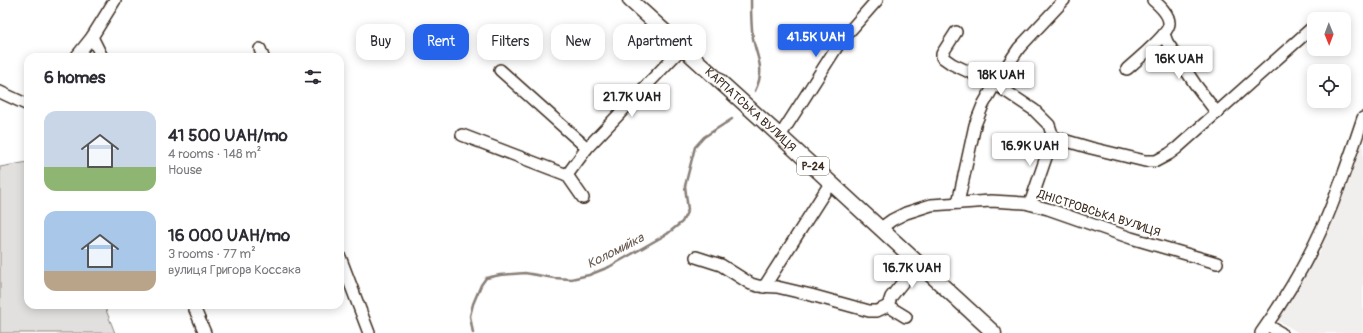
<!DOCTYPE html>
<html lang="en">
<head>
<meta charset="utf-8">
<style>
  body { margin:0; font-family:Pangolin,sans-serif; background:#f2f2f3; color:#2b2b33; height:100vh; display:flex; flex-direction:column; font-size:15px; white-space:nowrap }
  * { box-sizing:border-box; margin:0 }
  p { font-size:13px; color:#7c7c81 }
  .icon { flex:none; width:22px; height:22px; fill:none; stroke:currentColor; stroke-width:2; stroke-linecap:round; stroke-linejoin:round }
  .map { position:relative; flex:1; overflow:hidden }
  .side { position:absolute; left:24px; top:53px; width:320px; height:256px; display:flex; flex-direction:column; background:#fff; border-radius:12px; box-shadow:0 2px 10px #0003 }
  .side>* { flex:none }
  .guide { position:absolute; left:356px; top:24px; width:380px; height:36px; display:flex; gap:8px }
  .needle { width:26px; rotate:179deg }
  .controls { position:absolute; left:1307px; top:12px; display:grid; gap:8px }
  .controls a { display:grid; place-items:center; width:44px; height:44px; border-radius:8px; background:#fff; box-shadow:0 2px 10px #0003; font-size:20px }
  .price { position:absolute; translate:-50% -34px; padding:0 9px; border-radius:4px; background:#fff; color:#222; font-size:13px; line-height:26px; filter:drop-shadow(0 1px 2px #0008) }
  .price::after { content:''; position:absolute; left:50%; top:24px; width:12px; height:9px; margin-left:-6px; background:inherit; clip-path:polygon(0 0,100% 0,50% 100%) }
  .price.selected { background:#2563eb; color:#fff }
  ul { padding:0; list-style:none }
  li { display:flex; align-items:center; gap:12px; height:100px; padding:0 20px }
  li span { display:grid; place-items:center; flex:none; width:112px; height:80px; border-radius:12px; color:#555 }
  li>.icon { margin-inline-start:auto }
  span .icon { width:48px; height:48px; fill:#fffc; stroke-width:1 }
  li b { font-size:17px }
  h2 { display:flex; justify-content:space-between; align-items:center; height:48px; padding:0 20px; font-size:17px }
  .chip { padding:0 14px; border-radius:12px; background:#fff; box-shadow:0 2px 10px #0003; font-size:14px; line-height:36px }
  .chip.selected { background:#2563eb; color:#fff }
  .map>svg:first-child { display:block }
  .built { fill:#f1efee }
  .green { fill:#e2e0de; stroke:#8e857e }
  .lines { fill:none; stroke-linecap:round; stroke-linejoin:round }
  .stream { stroke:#887e77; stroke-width:2.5 }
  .minor-casing { stroke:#3b2a1e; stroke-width:14 }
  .major-casing { stroke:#3b2a1e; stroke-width:17 }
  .minor { stroke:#fff; stroke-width:11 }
  .major { stroke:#fff; stroke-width:14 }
  .labels { text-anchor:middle; stroke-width:4; stroke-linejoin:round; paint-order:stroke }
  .shield { fill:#fff; stroke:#766a62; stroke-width:1 }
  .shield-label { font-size:11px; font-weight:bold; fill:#3b2a1e }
  .street-label { font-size:12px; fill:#3b2a1e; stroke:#fff }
  .water-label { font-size:13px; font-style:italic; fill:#685b52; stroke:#fff }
</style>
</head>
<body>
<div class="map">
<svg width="1363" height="333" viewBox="0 0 1363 333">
  <rect width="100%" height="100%" fill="#fff"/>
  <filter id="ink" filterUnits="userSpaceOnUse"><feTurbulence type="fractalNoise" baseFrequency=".025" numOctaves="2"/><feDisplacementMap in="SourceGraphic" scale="8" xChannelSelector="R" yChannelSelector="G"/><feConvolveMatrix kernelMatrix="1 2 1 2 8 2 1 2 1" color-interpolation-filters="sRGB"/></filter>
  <g filter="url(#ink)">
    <polygon class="built" points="1363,114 1363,333 1299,333 1275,319 1320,252"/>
    <polygon class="green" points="28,162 28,305 104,305 115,333 0,333 0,167"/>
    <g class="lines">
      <g class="stream">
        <path d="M751,0C751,12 751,26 753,38C757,60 766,68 755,91"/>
        <polyline points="473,333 470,316 473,304 481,285 486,278 500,275 525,273 554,278 571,279 589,275 609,267 667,234 682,222 688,210 685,186 695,147 704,137 732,119"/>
      </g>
      <g class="minor-casing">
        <g id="minor">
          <polyline points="956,32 942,54 942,57 952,64 995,84 1034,110 1049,125 1053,137 1091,148 1145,161 1156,161 1169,154 1177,148 1314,26"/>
          <polyline points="1164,34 1167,42 1195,84 1217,113"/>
          <polyline points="92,37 102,57"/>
          <polyline points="260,49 263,57"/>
          <polyline points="76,57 92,37 115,0"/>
          <path d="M1127,69C1136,61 1170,33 1169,23C1169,14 1160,6 1153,0"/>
          <polyline points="500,70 587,148"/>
          <polyline points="0,92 28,105"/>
          <polyline points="462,135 567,175 583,198"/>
          <polyline points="780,136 840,42 877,0"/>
          <polyline points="567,175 587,148 682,48"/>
          <polyline points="958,203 975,125 983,105 995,84 1019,48 1064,0"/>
          <polyline points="1030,204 1053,137"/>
          <polyline points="881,228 892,220 906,213 931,205 991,201 1025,203 1048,209 1131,238 1217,263"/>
          <polyline points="340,257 369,333"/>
          <polyline points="696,257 721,265 751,284 758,286 777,287 811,295 869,311 877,311 888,306 906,317"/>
          <polyline points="764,287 831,182"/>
          <polyline points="193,305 205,333"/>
          <polyline points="888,306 891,297 918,263"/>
          <polyline points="1267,325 1281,333"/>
          <path d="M1261,333C1285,299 1307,262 1324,224C1339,190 1351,154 1363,118"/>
        </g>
      </g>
      <g class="major-casing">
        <g id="major">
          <path id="s1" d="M630,0L780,136L994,333"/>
        </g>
      </g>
      <use href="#minor" class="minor"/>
      <use href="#major" class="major"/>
    </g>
  </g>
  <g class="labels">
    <rect class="shield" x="797" y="157" width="32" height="18" rx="3"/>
    <g class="shield-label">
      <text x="813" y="170">Р-24</text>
    </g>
    <g class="street-label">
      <text dy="4" stroke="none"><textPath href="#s1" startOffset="163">КАРПАТСЬКА ВУЛИЦЯ</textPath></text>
      <text transform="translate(1099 213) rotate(18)" y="4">ДНІСТРОВСЬКА ВУЛИЦЯ</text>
    </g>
    <g class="water-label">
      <text transform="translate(615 250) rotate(-27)" y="5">Коломийка</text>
    </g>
  </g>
</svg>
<div class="controls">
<a><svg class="needle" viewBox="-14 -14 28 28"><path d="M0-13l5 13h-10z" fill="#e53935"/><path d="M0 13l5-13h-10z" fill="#7c7c81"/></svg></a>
<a><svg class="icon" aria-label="locate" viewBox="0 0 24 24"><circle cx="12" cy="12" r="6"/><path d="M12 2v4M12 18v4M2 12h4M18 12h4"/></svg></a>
</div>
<b class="price selected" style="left:816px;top:58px">41.5K UAH</b>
<b class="price" style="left:1179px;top:80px">16K UAH</b>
<b class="price" style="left:1001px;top:96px">18K UAH</b>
<b class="price" style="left:632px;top:118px">21.7K UAH</b>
<b class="price" style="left:1030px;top:167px">16.9K UAH</b>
<b class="price" style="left:912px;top:289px">16.7K UAH</b>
<div class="guide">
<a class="chip">Buy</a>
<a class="chip selected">Rent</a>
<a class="chip">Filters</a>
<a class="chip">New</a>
<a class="chip">Apartment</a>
</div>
<section class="side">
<h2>6 homes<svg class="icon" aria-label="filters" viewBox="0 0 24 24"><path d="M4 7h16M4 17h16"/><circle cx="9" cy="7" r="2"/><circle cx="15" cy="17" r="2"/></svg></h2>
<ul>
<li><span style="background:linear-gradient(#c9d6e8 70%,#8fb573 0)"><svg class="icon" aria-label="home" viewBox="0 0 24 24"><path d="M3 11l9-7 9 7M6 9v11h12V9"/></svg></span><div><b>41 500 UAH/mo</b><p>4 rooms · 148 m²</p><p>House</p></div></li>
<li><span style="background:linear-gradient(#a9c7e8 75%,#b9a48a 0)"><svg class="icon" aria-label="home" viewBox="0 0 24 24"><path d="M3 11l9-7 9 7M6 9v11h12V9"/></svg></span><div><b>16 000 UAH/mo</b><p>3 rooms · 77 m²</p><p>вулиця Григора Коссака</p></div></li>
</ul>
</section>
</div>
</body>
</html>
